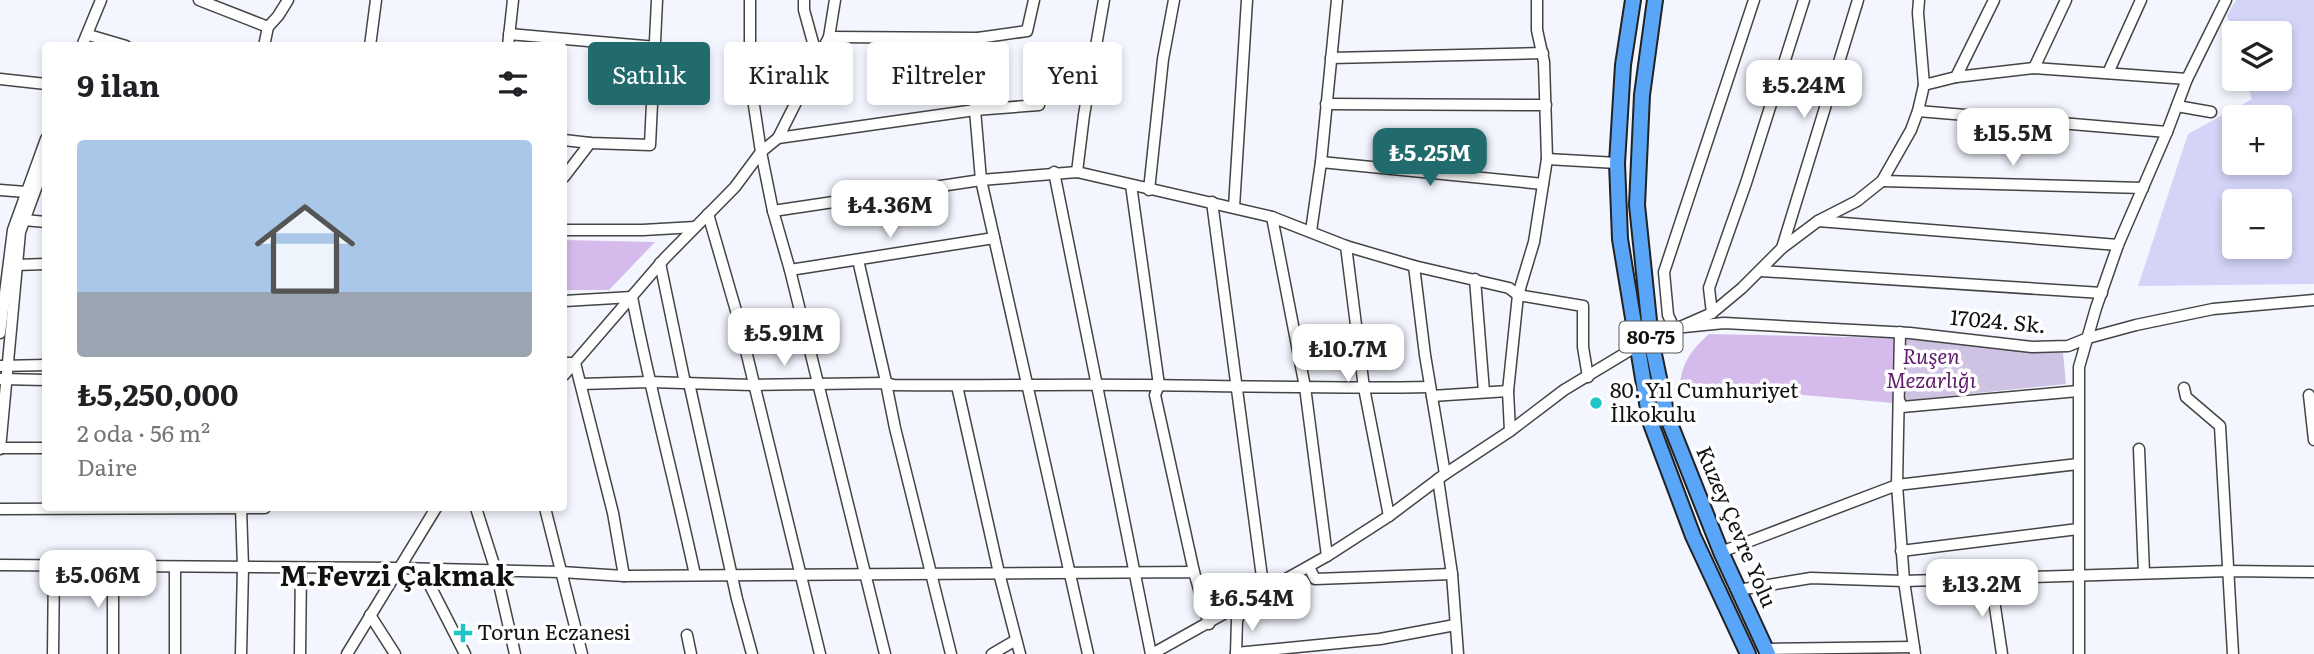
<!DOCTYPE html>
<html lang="tr">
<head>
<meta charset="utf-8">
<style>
  body { margin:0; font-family:Literata,serif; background:#f6f6f6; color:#202124; height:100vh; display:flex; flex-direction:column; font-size:26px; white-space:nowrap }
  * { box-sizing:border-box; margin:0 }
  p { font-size:23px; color:#757577 }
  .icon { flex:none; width:38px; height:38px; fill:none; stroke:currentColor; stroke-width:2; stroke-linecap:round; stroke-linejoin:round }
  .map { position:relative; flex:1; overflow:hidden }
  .sheet { position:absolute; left:42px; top:42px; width:525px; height:469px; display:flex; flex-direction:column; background:#fff; border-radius:7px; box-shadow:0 4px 10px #0003 }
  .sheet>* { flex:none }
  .guide { position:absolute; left:588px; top:42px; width:665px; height:63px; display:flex; gap:14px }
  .controls { position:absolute; left:2222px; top:21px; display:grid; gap:14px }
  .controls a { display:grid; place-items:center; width:70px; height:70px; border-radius:7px; background:#fff; box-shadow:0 4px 10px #0003; font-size:35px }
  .price { position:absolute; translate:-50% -60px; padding:0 16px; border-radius:14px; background:#fff; color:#222; font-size:23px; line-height:46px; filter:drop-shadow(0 2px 4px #0008) }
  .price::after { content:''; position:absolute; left:50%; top:42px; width:21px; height:16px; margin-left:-10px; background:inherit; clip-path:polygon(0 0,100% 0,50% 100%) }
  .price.active { background:#216b6d; color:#fff }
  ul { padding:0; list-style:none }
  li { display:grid; align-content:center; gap:14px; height:371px; padding:0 35px }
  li+li { border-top:2px solid #e0e0e0 }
  li span { display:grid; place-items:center; height:217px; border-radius:7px; color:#555 }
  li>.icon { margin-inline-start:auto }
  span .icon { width:126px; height:126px; fill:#fffc; stroke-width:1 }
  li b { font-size:30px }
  h2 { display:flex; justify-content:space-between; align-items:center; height:84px; padding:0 35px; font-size:30px }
  .tag { padding:0 24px; border-radius:7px; background:#fff; box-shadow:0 4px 10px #0003; font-size:24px; line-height:63px }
  .tag.active { background:#216b6d; color:#fff }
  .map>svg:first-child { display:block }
  .farmland { fill:#d3d4f7; fill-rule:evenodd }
  .green { fill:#d5bbec }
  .cemetery { fill:#cfc3e3 }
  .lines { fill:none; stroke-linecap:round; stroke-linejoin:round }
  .minor-casing { stroke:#444; stroke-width:13 }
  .highway-casing { stroke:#222; stroke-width:18 }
  .minor { stroke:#fff; stroke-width:10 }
  .highway { stroke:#59a6f9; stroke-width:14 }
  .poi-dot { fill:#22c5c7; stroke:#fff; stroke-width:2.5 }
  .labels { text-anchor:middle; stroke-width:7; stroke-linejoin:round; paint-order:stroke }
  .shield { fill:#fff; stroke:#585858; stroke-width:2 }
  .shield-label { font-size:19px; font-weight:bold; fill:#111 }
  .street-label { font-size:21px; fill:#111; stroke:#fff }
  .park-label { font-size:21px; font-style:italic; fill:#601d6c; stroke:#fff }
  .poi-label { font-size:21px; fill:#111; stroke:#fff; text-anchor:start }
  .district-label { font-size:28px; font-weight:bold; fill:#111; stroke:#fff }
</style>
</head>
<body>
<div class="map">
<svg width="2314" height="654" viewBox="0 0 2314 654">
  <rect width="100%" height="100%" fill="#f4f6ff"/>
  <path class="farmland" d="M2236,0H2314V284L2138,286L2188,134L2252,99L2246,79H2280V33H2235V41L2227,15ZM2235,117H2280V163H2235ZM2235,201H2280V247H2235Z"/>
  <g class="green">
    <polygon points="564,240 655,242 609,290 564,290"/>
    <path d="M1709,334L1896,338L1893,403L1680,384C1682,362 1693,348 1709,334Z"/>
  </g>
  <polygon class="cemetery" points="1903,338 1975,344 2035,353 2063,353 2066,384 1901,401"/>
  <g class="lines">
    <g class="minor-casing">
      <g id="minor">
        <polyline points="199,0 268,27"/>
        <polyline points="750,0 750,79 761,152 773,211 790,270 885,654"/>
        <polyline points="804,0 804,10 817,57"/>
        <polyline points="1754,0 1664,272 1668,315 1674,328 1724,323 1910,333 2032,347 2068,346 2088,338 2136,325 2213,309 2314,300"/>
        <polyline points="509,34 656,47"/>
        <polyline points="92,36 126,46"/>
        <polyline points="829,37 978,38 1027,31 1034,0"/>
        <polyline points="978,38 975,110 981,180 1088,654"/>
        <polyline points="82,46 101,0"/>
        <polyline points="264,46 268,27 278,16 288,0"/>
        <polyline points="370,46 376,0"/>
        <polyline points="508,46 513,0"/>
        <polyline points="1331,58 1543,53"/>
        <polyline points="2034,68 2066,0"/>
        <polyline points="2108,73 2141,0"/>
        <polyline points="1956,77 1994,0"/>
        <polyline points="0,79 46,84"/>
        <polyline points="1924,85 1956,77 2034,68 2187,79"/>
        <polyline points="1326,104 1546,105"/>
        <polyline points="2177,106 2211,112"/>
        <polyline points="1918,111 2167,132"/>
        <polyline points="778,138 975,110 1039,105"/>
        <polyline points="564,140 590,143 650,145 657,0"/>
        <polyline points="1547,159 1617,163"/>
        <polyline points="1321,162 1543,184"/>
        <polyline points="1054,172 1151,654"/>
        <polyline points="1077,172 1084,115 1104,0"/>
        <polyline points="564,177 590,143"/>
        <polyline points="1882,181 2143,188"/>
        <polyline points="1131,185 1159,385 1155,395 1194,572"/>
        <polyline points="0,190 26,192"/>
        <polyline points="1149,190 1163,59 1174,0"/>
        <polyline points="1212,202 1264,592"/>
        <polyline points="1234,207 1247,0"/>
        <polyline points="773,211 981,180 1077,172 1272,217 1346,246 1414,266 1509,288 1518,295 1583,306 1583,347 1588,377"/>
        <polyline points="708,214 737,314 820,654"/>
        <polyline points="1272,217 1305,387 1327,556"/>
        <polyline points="24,220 46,222"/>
        <polyline points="1818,221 2118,245"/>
        <polyline points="564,230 643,230 695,227"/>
        <polyline points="1311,231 1321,162 1337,0"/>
        <polyline points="1346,246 1364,388 1389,516"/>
        <polyline points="1782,248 1858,0"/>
        <polyline points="858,260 887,386"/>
        <polyline points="660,263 685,383"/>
        <polyline points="16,265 46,264"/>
        <polyline points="1414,266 1425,355 1445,474"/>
        <polyline points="790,270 994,238"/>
        <polyline points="1761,271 2102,293"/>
        <polyline points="1475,279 1484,392"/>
        <path d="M564,301L632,297C650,390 675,482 695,575"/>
        <polyline points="1712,313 1709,288 1746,183 1804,0"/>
        <polyline points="1900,332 1897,485 1904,581 1915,654"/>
        <polyline points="0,333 13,230 46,139"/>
        <polyline points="564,363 575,363 613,513 624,576"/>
        <polyline points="0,366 46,365"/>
        <polyline points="564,375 665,258 735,187 761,152 778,138 829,37 835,0"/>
        <polyline points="1,379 46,380"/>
        <polyline points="689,383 737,599 752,654"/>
        <path d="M886,383L894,385C977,386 1060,384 1144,385C1239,386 1335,389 1430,387"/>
        <polyline points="581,384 649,382 752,385 886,383 895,428 951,654"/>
        <polyline points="957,386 999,573 1020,654"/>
        <polyline points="2184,388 2186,397 2220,426 2233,654"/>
        <polyline points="2309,395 2314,440"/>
        <polyline points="1432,396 1508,391"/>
        <polyline points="1900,402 1902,407 2078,391"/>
        <polyline points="1510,431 1508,391 1518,295 1534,242 1547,159 1544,62 1537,30 1537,0"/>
        <polyline points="0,448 46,448"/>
        <polyline points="0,449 20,232 46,161"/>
        <polyline points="2139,449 2144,573"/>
        <polyline points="1438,479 1452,574 1458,654"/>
        <polyline points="476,508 496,571 515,654"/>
        <polyline points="545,508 582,654"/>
        <polyline points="0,509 265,508"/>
        <polyline points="1901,551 2078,529"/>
        <polyline points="1721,552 1897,485 2078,464"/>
        <polyline points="0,565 398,568 561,572 624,576 1194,572 1209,624"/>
        <polyline points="113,567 113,654"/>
        <polyline points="1309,567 1315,579 1452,574"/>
        <polyline points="422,570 465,654"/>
        <polyline points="1991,580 2002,654"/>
        <polyline points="1738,590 1811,578 1904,581 2229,571 2314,572"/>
        <polyline points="370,615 395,654"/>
        <polyline points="687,635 691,654"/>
        <polyline points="1765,649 1914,647"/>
        <polyline points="1236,653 1380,639 1455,625"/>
        <polyline points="53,654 54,566"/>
        <polyline points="175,654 175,567"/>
        <polyline points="241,654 243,567 241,508"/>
        <polyline points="300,654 301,568"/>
        <polyline points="347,654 436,508"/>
        <polyline points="992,654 1016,640"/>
        <polyline points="1152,654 1327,556 1389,516 1445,474 1510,431 1564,390 1637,346 1712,313 1742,288 1782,248 1818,221 1857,201 1882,181 1911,130 1918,111 1924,85 1918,13 1919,0"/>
        <polyline points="1236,654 1237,620 1245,604"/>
        <polyline points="2079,654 2079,367 2096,308 2118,245 2167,132 2187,79 2226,0"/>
      </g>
    </g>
    <g class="highway-casing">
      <g id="highway">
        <polyline points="1633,0 1623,65 1617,163 1620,239 1650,421 1693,536 1748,654"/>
        <polyline points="1655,0 1642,95 1637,205 1651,340 1667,416 1721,552 1768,654"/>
      </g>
    </g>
    <use href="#minor" class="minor"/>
    <use href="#highway" class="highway"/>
  </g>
  <g class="poi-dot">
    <circle cx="1596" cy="403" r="7"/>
    <path d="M459.5 622.5h7v7h7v7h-7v7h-7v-7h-7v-7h7z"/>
  </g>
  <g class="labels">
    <rect class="shield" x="1619.5" y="321.5" width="63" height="31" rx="5"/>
    <g class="shield-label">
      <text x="1651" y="344">80-75</text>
    </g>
    <g class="street-label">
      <text transform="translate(1998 322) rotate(5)" y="7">17024. Sk.</text>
      <text transform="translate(1736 527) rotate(67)" y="7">Kuzey Çevre Yolu</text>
    </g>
    <g class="park-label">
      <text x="1931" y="364">Ruşen<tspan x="1931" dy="24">Mezarlığı</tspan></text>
    </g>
    <g class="poi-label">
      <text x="1610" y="398">80. Yıl Cumhuriyet<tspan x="1610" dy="24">İlkokulu</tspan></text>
      <text x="477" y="640">Torun Eczanesi</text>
    </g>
    <g class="district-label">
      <text x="397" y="586">M.Fevzi Çakmak</text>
    </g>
  </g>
</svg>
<div class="controls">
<a><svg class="icon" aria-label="layers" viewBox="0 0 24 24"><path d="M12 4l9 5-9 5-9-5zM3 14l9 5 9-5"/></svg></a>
<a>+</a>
<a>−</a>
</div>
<b class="price" style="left:1804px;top:120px">₺5.24M</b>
<b class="price" style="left:2013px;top:168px">₺15.5M</b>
<b class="price active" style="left:1430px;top:188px">₺5.25M</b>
<b class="price" style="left:890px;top:240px">₺4.36M</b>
<b class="price" style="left:784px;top:368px">₺5.91M</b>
<b class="price" style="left:1348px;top:384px">₺10.7M</b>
<b class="price" style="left:98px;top:610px">₺5.06M</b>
<b class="price" style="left:1982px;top:619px">₺13.2M</b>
<b class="price" style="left:1252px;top:633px">₺6.54M</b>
<div class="guide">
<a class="tag active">Satılık</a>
<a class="tag">Kiralık</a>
<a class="tag">Filtreler</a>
<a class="tag">Yeni</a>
</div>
<section class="sheet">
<h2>9 ilan<svg class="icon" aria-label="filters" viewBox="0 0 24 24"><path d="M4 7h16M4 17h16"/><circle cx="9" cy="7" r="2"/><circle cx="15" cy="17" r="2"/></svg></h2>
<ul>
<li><span style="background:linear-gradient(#a9c7e8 70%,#9aa5b1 0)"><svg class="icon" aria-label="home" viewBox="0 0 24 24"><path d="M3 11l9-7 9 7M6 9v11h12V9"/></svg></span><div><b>₺5,250,000</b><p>2 oda · 56 m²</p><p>Daire</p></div></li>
</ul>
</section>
</div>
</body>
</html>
